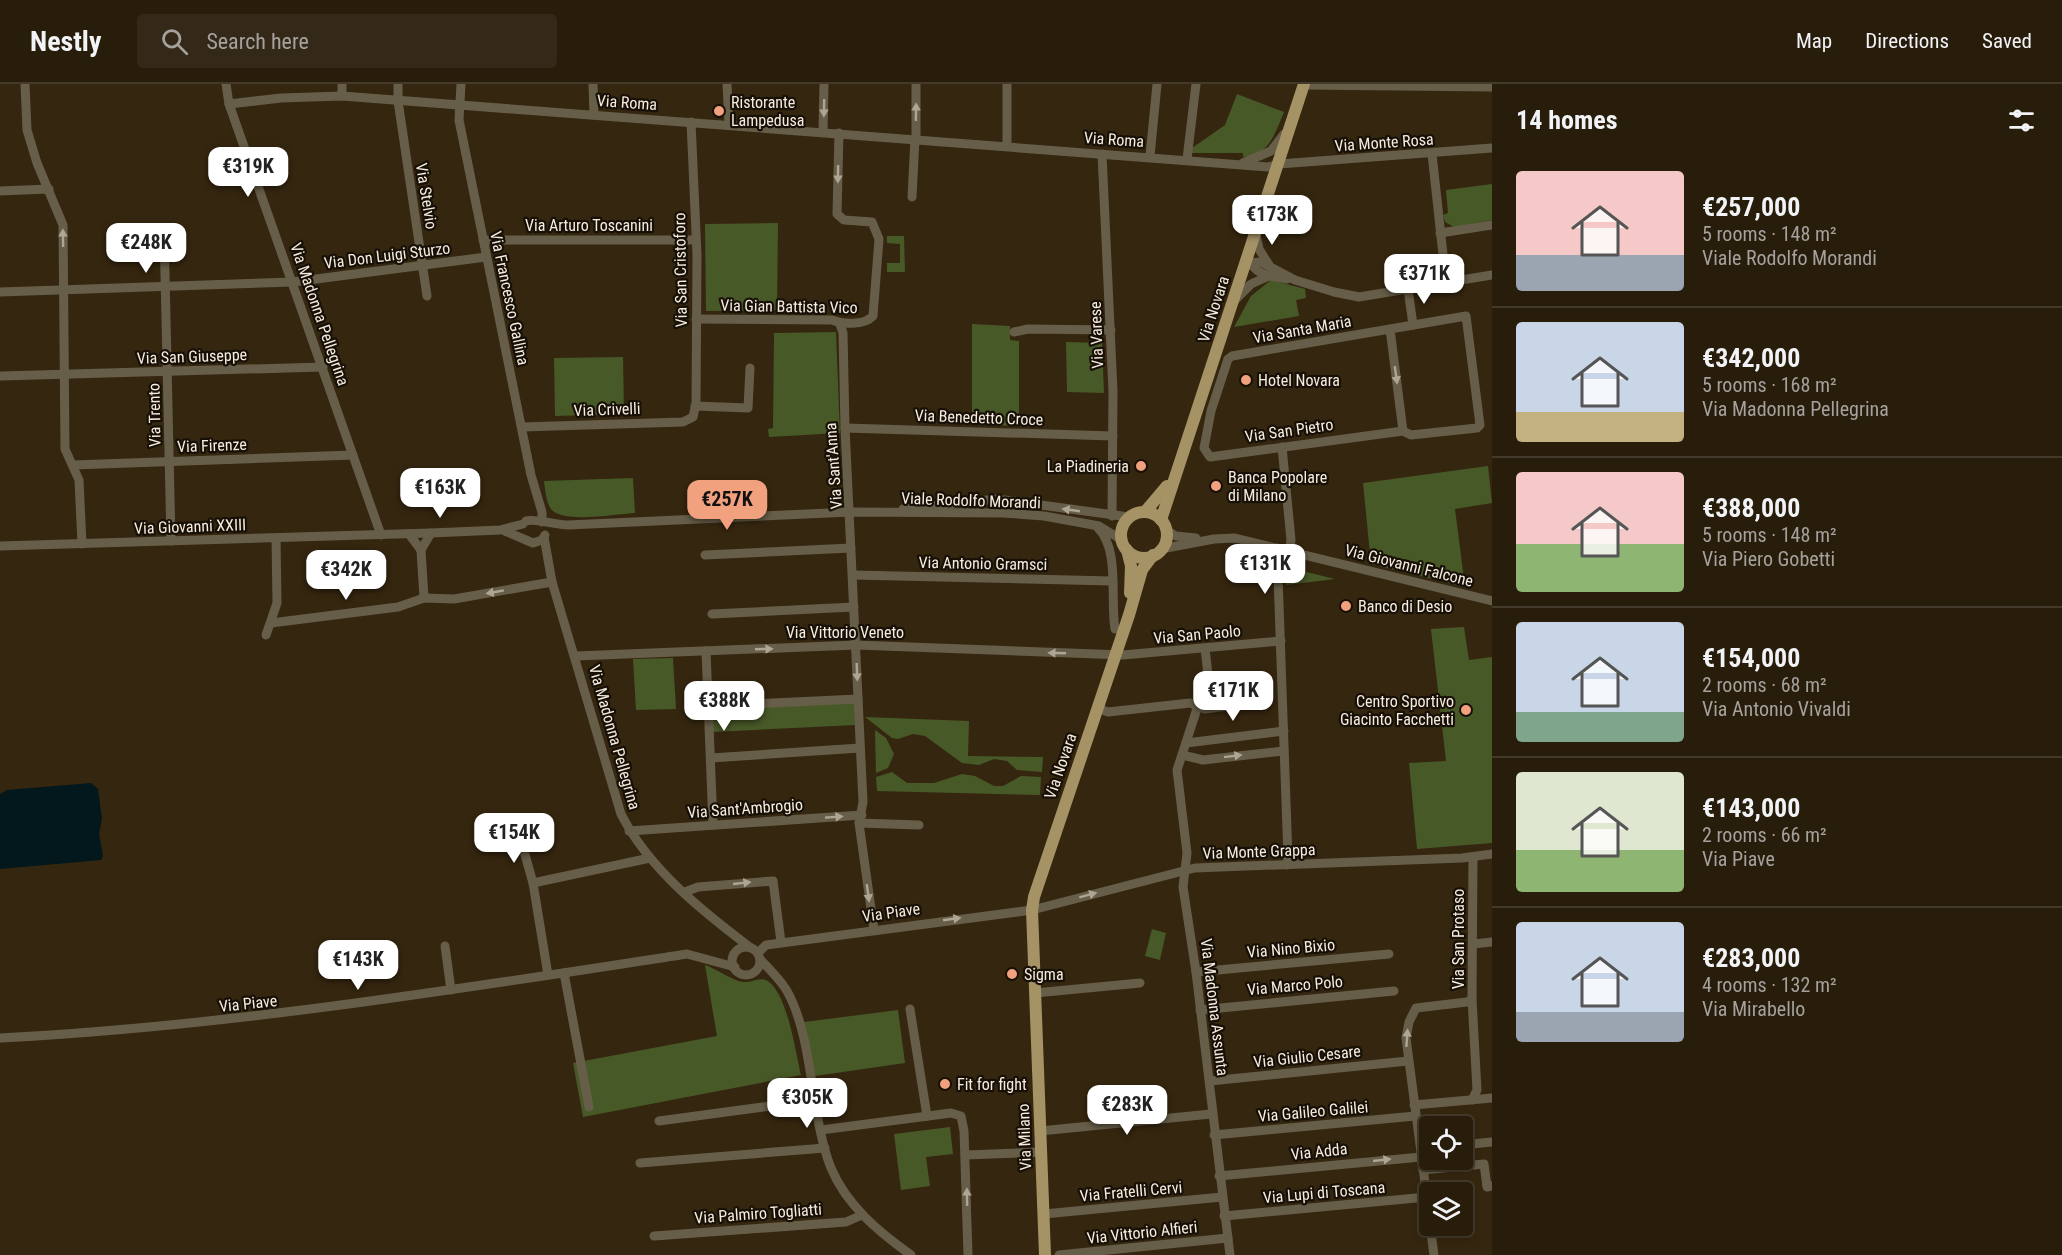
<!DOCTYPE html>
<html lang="en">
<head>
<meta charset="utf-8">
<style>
  body { margin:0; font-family:"Roboto Condensed",sans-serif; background:#342919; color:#f1f3f6; height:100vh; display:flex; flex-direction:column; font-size:22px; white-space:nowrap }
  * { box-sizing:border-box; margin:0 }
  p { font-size:20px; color:#a5a19d }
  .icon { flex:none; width:33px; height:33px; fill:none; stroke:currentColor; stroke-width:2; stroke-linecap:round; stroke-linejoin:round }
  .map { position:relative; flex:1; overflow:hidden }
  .side { display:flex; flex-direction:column; background:#281c0b; width:570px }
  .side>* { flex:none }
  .fabs { position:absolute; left:1419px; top:1032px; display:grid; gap:12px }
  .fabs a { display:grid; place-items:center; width:54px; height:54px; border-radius:6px; background:#281c0b; box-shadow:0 3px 9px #0003,0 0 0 2px #443a2c; font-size:30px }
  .price { position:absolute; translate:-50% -51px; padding:0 14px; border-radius:12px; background:#fff; color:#222; font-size:20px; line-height:39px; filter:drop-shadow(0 2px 3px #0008) }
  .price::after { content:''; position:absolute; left:50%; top:36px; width:18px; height:14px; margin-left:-9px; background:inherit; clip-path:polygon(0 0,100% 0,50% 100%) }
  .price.current { background:#f2a17e; color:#111 }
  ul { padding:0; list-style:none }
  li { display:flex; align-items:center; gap:18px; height:150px; padding:0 24px }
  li+li { border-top:2px solid #443a2c }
  li span { display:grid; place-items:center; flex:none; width:168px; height:120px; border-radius:6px; color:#555 }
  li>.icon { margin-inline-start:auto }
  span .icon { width:72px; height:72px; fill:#fffc; stroke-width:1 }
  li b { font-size:26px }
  h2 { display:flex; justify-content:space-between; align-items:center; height:72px; padding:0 24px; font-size:26px }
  header { display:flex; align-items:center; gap:36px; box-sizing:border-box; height:84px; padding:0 30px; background:#281c0b; border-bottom:2px solid #443a2c }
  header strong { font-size:28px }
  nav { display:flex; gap:33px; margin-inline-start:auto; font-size:21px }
  .search { width:420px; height:54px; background:#342919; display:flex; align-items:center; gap:15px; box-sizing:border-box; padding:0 21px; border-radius:6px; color:#a5a19d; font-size:22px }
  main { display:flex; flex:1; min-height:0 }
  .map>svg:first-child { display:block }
  .green { fill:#485928 }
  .water { fill:#02181d }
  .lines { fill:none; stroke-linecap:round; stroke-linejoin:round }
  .minor { stroke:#675e49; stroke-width:9 }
  .major { stroke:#a59265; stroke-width:12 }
  .oneway { fill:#afa594 }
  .poi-dot { fill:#f2a17e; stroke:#171007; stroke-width:2 }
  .labels { text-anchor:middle; stroke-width:4.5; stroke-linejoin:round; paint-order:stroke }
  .street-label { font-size:16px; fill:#f7ecdf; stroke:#171007 }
  .poi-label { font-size:16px; fill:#f7ecdf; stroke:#171007; text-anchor:start }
</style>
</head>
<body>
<header>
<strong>Nestly</strong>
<div class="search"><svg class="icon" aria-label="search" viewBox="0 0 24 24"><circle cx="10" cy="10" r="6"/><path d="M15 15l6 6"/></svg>Search here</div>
<nav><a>Map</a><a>Directions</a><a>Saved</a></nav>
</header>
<main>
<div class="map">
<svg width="1492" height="1171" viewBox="0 0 1492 1171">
  <rect width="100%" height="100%" fill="#35260f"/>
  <g class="green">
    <path d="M1237,10L1284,28C1275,49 1270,71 1243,73V69H1191L1192,64L1225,41Z"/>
    <polygon points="1492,100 1492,136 1454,143 1445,138 1443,131 1448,129 1446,106"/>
    <polygon points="778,139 777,226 706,227 705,140"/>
    <polygon points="887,152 904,152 905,188 887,188 887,179 900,179 900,160 887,159"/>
    <polygon points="1271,196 1305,205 1306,214 1296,216 1299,232 1234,243 1251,212"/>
    <polygon points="972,240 1010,242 1010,256 1019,257 1019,342 972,340"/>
    <polygon points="836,248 840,349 769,353 768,345 773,344 774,249"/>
    <polygon points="1066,258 1102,259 1104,309 1067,308"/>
    <polygon points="623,273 624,330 555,332 554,274"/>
    <polygon points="1488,382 1492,419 1455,425 1465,503 1371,480 1363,399"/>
    <path d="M633,394L635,429C616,430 563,440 551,425C546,418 545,405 544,397Z"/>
    <polygon points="1286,483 1335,495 1286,501"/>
    <polygon points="1464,543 1469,576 1492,573 1492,759 1417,765 1409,679 1446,677 1431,545"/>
    <polygon points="673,574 676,625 636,626 633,575"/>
    <polygon points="854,618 855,641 713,648 712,624"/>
    <polygon points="865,633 969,637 968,672 1043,673 1042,688 1017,686 1007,677 994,675 979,681 962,679 925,652 913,650 898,655 892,654"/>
    <polygon points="875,646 886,654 894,670 888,684 876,689"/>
    <polygon points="892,688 907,699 934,699 962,690 975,692 994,702 1003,702 1021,692 1041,693 1040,711 877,707 876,693"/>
    <polygon points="1152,845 1166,849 1160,876 1145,872"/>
    <path d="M705,881C716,885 734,897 743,898C751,899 758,893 766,896C787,906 796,970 801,991L583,1033L573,979L717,952Z"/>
    <polygon points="898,926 905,979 815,992 804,938"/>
    <polygon points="950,1043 953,1070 926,1073 930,1102 901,1106 894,1050"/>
  </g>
  <polygon class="water" points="91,699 98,705 102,735 99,750 103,772 101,776 0,785 0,710 7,706"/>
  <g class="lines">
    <g class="minor">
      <polyline points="25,0 27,46 37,79 63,141 65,365 79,396 82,460"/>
      <polyline points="226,0 229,20 381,451"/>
      <polyline points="342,0 342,12"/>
      <polyline points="398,0 398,17 427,212"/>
      <polyline points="461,0 459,36 531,391 542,428 542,438"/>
      <polyline points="593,0 594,31"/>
      <polyline points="727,0 729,41"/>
      <polyline points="1304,1 1492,3"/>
      <polyline points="229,20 281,14 342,12 1268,83 1279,80 1492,64"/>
      <polyline points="823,48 824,0"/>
      <polyline points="916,55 916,0"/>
      <polyline points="1007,62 1007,0"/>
      <polyline points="1102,70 1113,307 1112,432"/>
      <polyline points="1432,70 1446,198"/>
      <polyline points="1150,72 1157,0"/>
      <polyline points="1187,75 1196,0"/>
      <polyline points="1243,79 1271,67 1284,50"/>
      <polyline points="0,107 49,105"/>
      <polyline points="912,113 915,55"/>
      <polyline points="164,146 171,457"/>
      <polyline points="1440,149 1492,141"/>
      <polyline points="1256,151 1259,165 1269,181"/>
      <polyline points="483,156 695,156"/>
      <path d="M1249,175C1255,192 1271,192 1287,195"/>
      <polyline points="1244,184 1250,179 1261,178 1295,196 1334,208 1359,213 1492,191"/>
      <polyline points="1408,205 1413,241"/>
      <polyline points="0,208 293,198 486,173"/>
      <polyline points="1235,216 1251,200 1269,192"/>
      <path d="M696,235L832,236C842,240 864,242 873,232L879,155L872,138L844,136L837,130L839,49"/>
      <polyline points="840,240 843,249 845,344 863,718 859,739 874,846"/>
      <polyline points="1390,245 1403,347 1210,373 1204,364 1211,327 1228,275 1232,272 1390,245 1466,232 1480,341 1477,344 1411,351 1403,347"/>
      <polyline points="1014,248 1028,245 1111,246"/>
      <polyline points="1,292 323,283"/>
      <polyline points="695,322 748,324 750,284"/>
      <polyline points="522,343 683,338 693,333 696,319 697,171 691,38"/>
      <polyline points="845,344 1113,352"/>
      <polyline points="1282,363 1291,456 1289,467"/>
      <polyline points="73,381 353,371"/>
      <polyline points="903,425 997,415 1129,433"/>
      <path d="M526,437C534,434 556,441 568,441L851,428L1003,429L1044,432L1099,442L1122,456"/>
      <path d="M1098,444C1120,465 1110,516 1115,545"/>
      <polyline points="1166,446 1176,452 1196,454"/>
      <polyline points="505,447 533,459 542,456 545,451"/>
      <polyline points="409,450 421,466 431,449"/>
      <path d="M544,453L552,498L621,730C649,785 702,827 751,864"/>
      <polyline points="0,462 431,449 500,446 523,440"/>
      <polyline points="1277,464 1288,774 1287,781"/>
      <polyline points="1161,465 1214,455 1235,454 1492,517"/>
      <polyline points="421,466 424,514"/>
      <polyline points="705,471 851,464"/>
      <polyline points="853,491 1112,497"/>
      <polyline points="712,530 854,523"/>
      <polyline points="271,539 398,523 424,514 454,515 552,498"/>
      <polyline points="266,551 277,519 276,454"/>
      <polyline points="1205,564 1208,591 1177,686 1187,769 1183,803 1196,888 1230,1171"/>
      <polyline points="706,567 713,741"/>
      <polyline points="576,572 856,561 1123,571 1281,557"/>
      <polyline points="710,622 858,615"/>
      <polyline points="1097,624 1108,628 1190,619 1205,625 1235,621 1235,615"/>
      <polyline points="1186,659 1284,647"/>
      <polyline points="1182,671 1203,676 1284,667"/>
      <polyline points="711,674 860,664"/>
      <polyline points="859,739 919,741"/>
      <polyline points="629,747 862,731"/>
      <polyline points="520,753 533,799 548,891"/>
      <polyline points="533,799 650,774"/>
      <polyline points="685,808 698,803 773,797 781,858"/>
      <polyline points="1473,860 1492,858"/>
      <polyline points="445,862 451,906"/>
      <circle cx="746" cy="877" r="14"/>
      <polyline points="758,869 766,861 1032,826 1195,784 1462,774 1492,770"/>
      <path d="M760,875C769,885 780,895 787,907C814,955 810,1032 831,1084C847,1122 879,1148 911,1171"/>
      <polyline points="1196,888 1389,870"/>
      <polyline points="564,889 589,1023"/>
      <polyline points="1035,909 1140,899"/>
      <polyline points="1472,915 1477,1006 1472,1016"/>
      <polyline points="910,925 927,1032"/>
      <polyline points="1200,926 1394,907"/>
      <path d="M0,954C231,942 458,905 687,870L735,883"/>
      <polyline points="1210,997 1408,977"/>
      <polyline points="1414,1021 1492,1014"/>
      <polyline points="659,1037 815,1016"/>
      <polyline points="821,1046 951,1029 961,1032 964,1047 968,1171"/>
      <polyline points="1040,1047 1211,1030"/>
      <polyline points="1214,1051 1415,1032"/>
      <polyline points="1462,1061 1492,1058"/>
      <polyline points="966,1071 1041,1068"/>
      <polyline points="640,1079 825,1064"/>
      <polyline points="1423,1086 1484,1080 1487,1103 1492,1102"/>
      <polyline points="1219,1092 1421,1073"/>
      <polyline points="1044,1130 1222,1113"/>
      <polyline points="1224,1132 1427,1113"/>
      <polyline points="1430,1137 1406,954 1409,938 1416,924 1467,918 1472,915 1473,773"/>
      <polyline points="1430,1142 1434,1171"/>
      <polyline points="654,1152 846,1138 862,1131"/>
      <polyline points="1059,1171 1228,1154"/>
    </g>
    <g class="major">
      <polyline points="1145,428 1167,402"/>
      <circle cx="1144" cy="451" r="23"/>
      <polyline points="1161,436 1304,0"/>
      <polyline points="1127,466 1131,482 1130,509"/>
      <polyline points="1045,1171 1032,826 1034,813 1129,531 1142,486 1153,471"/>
    </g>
  </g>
  <defs><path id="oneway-solid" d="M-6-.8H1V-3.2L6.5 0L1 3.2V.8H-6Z" transform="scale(1.5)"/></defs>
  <g class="oneway">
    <use href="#oneway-solid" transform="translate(824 24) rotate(91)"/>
    <use href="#oneway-solid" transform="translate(916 28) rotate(-89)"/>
    <use href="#oneway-solid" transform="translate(838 90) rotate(91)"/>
    <use href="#oneway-solid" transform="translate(63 154) rotate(-91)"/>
    <use href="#oneway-solid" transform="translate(1396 291) rotate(82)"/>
    <use href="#oneway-solid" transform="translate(1071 426) rotate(-172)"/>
    <use href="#oneway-solid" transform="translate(495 508) rotate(170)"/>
    <use href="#oneway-solid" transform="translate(764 565) rotate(-2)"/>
    <use href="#oneway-solid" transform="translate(1057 569) rotate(-178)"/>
    <use href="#oneway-solid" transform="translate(857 588) rotate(88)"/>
    <use href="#oneway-solid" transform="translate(1233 672) rotate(-7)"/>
    <use href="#oneway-solid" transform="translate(834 733) rotate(-4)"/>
    <use href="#oneway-solid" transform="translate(742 799) rotate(-6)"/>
    <use href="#oneway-solid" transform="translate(868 809) rotate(82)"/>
    <use href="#oneway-solid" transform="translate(1088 811) rotate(-15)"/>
    <use href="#oneway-solid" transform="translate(952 835) rotate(-8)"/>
    <use href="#oneway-solid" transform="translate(1407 954) rotate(-86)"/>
    <use href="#oneway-solid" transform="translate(1382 1076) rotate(-6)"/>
    <use href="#oneway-solid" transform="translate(967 1113) rotate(-91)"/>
  </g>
  <g class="poi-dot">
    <circle cx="719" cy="27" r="6"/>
    <circle cx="1246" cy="296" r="6"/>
    <circle cx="1141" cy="382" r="6"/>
    <circle cx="1216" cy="402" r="6"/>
    <circle cx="1346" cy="522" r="6"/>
    <circle cx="1466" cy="626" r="6"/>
    <circle cx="1012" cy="890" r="6"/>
    <circle cx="945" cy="1000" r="6"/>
  </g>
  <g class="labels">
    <g class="street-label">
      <text transform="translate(627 18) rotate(4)" y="6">Via Roma</text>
      <text transform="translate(1114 55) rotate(4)" y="6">Via Roma</text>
      <text transform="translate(1384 58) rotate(-4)" y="6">Via Monte Rosa</text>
      <text transform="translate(427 112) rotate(81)" y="6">Via Stelvio</text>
      <text x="589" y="147">Via Arturo Toscanini</text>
      <text transform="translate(387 171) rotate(-7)" y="6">Via Don Luigi Sturzo</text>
      <text transform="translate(680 186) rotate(-91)" y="6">Via San Cristoforo</text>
      <text transform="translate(510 214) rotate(78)" y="6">Via Francesco Gallina</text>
      <text transform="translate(789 222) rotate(1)" y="6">Via Gian Battista Vico</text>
      <text transform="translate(1213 225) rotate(-72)" y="6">Via Novara</text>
      <text transform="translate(320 230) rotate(71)" y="6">Via Madonna Pellegrina</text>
      <text transform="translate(1302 245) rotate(-10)" y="6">Via Santa Maria</text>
      <text transform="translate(1096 251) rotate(-92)" y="6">Via Varese</text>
      <text transform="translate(192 272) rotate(-2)" y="6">Via San Giuseppe</text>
      <text transform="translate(607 325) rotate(-2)" y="6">Via Crivelli</text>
      <text transform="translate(154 331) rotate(-91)" y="6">Via Trento</text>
      <text transform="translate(979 333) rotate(2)" y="6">Via Benedetto Croce</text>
      <text transform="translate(1289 346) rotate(-8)" y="6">Via San Pietro</text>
      <text transform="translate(212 361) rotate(-2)" y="6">Via Firenze</text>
      <text transform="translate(833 382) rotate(-94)" y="6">Via Sant'Anna</text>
      <text transform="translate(971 416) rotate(2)" y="6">Viale Rodolfo Morandi</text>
      <text transform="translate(190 442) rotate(-2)" y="6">Via Giovanni XXIII</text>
      <text transform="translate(983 479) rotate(1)" y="6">Via Antonio Gramsci</text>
      <text transform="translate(1409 481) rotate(14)" y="6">Via Giovanni Falcone</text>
      <text x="845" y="554">Via Vittorio Veneto</text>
      <text transform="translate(1197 550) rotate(-5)" y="6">Via San Paolo</text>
      <text transform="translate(615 653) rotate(74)" y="6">Via Madonna Pellegrina</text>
      <text transform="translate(1060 682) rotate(-71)" y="6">Via Novara</text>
      <text transform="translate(745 724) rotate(-4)" y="6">Via Sant'Ambrogio</text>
      <text transform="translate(1259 767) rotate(-2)" y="6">Via Monte Grappa</text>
      <text transform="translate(891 828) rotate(-8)" y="6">Via Piave</text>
      <text transform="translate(1458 855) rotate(-90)" y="6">Via San Protaso</text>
      <text transform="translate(1291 864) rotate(-5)" y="6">Via Nino Bixio</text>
      <text transform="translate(1295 901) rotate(-5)" y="6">Via Marco Polo</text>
      <text transform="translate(248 919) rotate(-6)" y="6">Via Piave</text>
      <text transform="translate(1215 923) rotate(83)" y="6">Via Madonna Assunta</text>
      <text transform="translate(1307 972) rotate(-6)" y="6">Via Giulio Cesare</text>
      <text transform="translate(1313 1027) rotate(-5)" y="6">Via Galileo Galilei</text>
      <text transform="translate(1024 1053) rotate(-92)" y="6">Via Milano</text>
      <text transform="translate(1319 1067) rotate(-6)" y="6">Via Adda</text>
      <text transform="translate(1131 1107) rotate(-5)" y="6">Via Fratelli Cervi</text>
      <text transform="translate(1324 1108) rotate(-5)" y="6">Via Lupi di Toscana</text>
      <text transform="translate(758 1129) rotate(-4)" y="6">Via Palmiro Togliatti</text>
      <text transform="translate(1142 1148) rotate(-6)" y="6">Via Vittorio Alfieri</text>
    </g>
    <g class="poi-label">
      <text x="731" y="24">Ristorante<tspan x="731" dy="18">Lampedusa</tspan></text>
      <text x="1258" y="302">Hotel Novara</text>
      <text x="1129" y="388" text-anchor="end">La Piadineria</text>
      <text x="1228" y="399">Banca Popolare<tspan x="1228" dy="18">di Milano</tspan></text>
      <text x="1358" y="528">Banco di Desio</text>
      <text x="1454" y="623" text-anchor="end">Centro Sportivo<tspan x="1454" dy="18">Giacinto Facchetti</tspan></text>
      <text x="1024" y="896">Sigma</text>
      <text x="957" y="1006">Fit for fight</text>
    </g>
  </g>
</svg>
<div class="fabs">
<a><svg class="icon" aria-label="locate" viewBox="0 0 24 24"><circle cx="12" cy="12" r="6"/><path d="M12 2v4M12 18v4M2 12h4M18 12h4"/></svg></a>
<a><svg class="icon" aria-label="layers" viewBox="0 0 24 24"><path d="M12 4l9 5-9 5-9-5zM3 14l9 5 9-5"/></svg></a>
</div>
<b class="price" style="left:248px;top:114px">€319K</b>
<b class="price" style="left:1272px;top:162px">€173K</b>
<b class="price" style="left:146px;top:190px">€248K</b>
<b class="price" style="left:1424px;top:221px">€371K</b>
<b class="price" style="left:440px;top:435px">€163K</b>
<b class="price current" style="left:727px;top:447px">€257K</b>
<b class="price" style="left:1265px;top:511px">€131K</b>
<b class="price" style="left:346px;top:517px">€342K</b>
<b class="price" style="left:1233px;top:638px">€171K</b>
<b class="price" style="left:724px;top:648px">€388K</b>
<b class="price" style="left:514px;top:780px">€154K</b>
<b class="price" style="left:358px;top:907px">€143K</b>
<b class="price" style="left:807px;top:1045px">€305K</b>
<b class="price" style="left:1127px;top:1052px">€283K</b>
</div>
<section class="side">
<h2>14 homes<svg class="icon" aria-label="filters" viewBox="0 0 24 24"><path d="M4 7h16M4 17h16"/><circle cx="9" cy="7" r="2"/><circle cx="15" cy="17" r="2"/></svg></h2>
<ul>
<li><span style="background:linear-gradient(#f6c9c9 70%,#9aa5b1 0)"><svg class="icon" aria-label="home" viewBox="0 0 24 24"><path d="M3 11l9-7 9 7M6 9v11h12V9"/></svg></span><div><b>€257,000</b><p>5 rooms · 148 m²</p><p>Viale Rodolfo Morandi</p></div></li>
<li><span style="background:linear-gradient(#c9d6e8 75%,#c2b280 0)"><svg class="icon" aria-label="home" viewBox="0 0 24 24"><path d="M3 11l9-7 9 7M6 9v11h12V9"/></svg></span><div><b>€342,000</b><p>5 rooms · 168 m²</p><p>Via Madonna Pellegrina</p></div></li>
<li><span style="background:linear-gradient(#f6c9c9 60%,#8fb573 0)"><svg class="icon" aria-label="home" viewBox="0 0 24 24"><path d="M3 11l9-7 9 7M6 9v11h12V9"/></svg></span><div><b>€388,000</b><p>5 rooms · 148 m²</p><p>Via Piero Gobetti</p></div></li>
<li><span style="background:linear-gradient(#c9d6e8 75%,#7fa58c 0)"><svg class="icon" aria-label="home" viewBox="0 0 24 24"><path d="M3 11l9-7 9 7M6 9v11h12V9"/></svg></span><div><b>€154,000</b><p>2 rooms · 68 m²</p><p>Via Antonio Vivaldi</p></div></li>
<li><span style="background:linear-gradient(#dfe7d0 65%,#8fb573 0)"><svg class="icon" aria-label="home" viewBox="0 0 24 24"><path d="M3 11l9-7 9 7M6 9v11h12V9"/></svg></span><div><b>€143,000</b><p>2 rooms · 66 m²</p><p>Via Piave</p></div></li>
<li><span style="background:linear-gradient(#c9d6e8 75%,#9aa5b1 0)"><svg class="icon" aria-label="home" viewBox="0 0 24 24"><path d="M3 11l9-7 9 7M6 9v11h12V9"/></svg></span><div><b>€283,000</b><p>4 rooms · 132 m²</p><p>Via Mirabello</p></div></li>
</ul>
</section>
</main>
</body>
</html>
